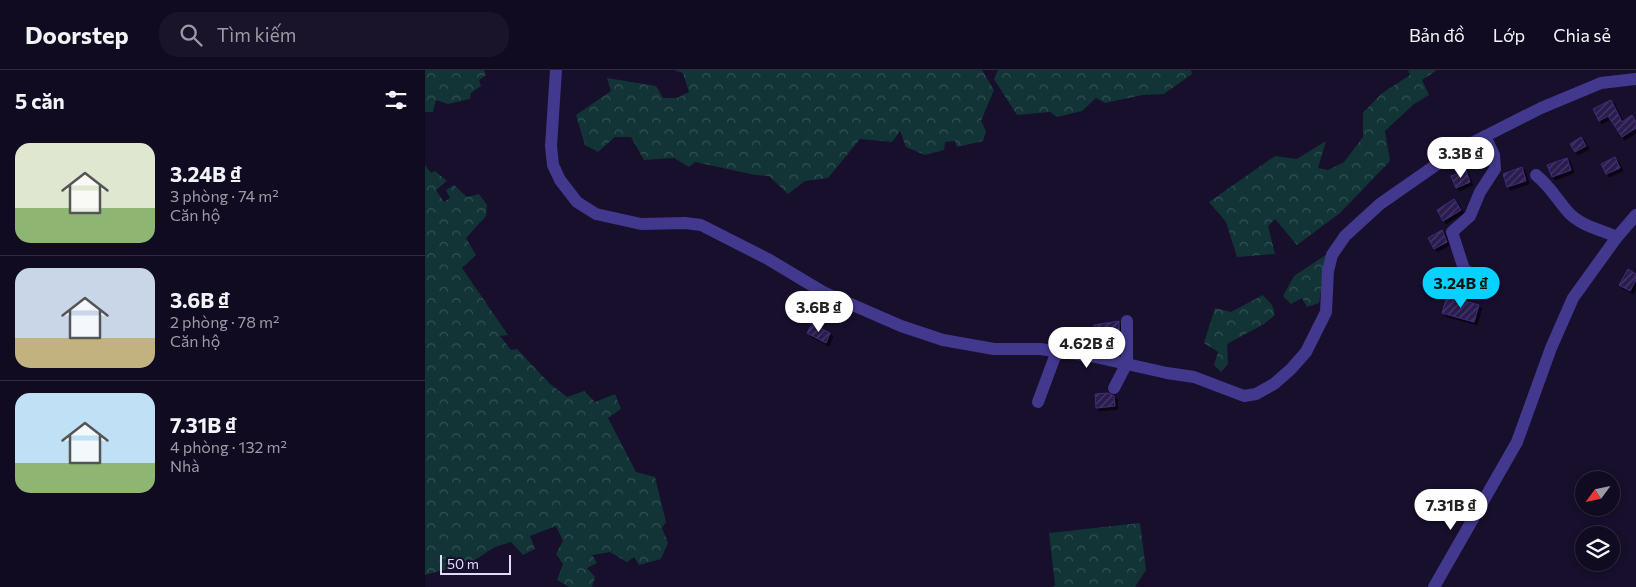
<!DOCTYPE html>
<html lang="vi">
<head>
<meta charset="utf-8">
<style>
  body { margin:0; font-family:Commissioner,sans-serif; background:#1a142a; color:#f1f3f6; height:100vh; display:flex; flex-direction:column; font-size:19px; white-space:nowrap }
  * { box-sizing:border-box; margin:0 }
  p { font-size:16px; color:#9c9ba5 }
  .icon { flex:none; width:28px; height:28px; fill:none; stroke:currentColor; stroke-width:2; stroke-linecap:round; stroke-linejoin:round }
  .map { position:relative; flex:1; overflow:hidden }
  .side { display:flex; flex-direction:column; background:#110b21; width:425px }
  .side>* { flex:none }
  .needle { width:32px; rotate:237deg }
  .tools { position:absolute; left:1150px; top:401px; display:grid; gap:10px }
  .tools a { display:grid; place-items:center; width:45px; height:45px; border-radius:50%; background:#110b21; box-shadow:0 2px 8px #0003,0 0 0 1px #302b3f; font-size:25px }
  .scale { position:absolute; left:15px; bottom:12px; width:71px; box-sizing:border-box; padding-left:5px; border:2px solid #e1daff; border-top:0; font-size:14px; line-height:18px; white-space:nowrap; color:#e1daff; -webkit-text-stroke:4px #170f2c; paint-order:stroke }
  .price { position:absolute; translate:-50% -42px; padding:0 11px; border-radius:18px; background:#fff; color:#222; font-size:16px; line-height:32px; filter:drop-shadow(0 1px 2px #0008) }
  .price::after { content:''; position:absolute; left:50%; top:30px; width:15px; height:11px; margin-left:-8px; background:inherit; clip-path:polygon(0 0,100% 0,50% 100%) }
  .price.on { background:#06d1ff; color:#111 }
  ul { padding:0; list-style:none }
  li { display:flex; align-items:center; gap:15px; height:125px; padding:0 15px }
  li+li { border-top:1px solid #302b3f }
  li span { display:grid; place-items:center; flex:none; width:140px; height:100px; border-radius:15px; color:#555 }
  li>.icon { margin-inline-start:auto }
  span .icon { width:60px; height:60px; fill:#fffc; stroke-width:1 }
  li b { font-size:21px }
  h2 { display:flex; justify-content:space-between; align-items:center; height:60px; padding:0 15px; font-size:21px }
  header { display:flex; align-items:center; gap:30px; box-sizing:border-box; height:70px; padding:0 25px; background:#110b21; border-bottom:1px solid #302b3f }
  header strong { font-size:24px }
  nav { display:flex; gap:28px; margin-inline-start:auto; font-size:18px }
  .search { width:350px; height:45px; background:#1a142a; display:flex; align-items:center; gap:12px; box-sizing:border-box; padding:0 18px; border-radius:20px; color:#9c9ba5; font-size:19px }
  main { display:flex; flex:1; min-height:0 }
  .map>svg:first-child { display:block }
  .forest { fill:url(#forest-crowns) }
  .building { fill:url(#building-hatch); stroke:#422b7b; filter:url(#shadow) }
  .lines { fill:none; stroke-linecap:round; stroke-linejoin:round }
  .minor { stroke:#42388d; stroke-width:12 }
</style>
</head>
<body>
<header>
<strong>Doorstep</strong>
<div class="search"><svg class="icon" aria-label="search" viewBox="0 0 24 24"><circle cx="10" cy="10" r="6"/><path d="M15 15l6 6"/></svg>Tìm kiếm</div>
<nav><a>Bản đồ</a><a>Lớp</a><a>Chia sẻ</a></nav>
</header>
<main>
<section class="side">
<h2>5 căn<svg class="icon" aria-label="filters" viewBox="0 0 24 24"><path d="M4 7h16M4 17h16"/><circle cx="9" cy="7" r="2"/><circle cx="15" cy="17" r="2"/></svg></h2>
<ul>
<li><span style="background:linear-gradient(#dfe7d0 65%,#8fb573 0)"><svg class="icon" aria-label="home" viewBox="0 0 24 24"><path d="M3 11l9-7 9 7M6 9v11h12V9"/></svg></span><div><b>3.24B ₫</b><p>3 phòng · 74 m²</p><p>Căn hộ</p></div></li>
<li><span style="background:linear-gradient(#c9d6e8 70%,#c2b280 0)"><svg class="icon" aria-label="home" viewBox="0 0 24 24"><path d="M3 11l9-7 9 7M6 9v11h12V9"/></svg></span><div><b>3.6B ₫</b><p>2 phòng · 78 m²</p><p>Căn hộ</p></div></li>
<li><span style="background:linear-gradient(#bfe0f5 70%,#8fb573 0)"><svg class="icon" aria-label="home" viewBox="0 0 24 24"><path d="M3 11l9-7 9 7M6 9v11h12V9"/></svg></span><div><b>7.31B ₫</b><p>4 phòng · 132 m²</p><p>Nhà</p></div></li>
</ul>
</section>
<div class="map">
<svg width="1211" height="517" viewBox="0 0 1211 517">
  <defs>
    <pattern id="forest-crowns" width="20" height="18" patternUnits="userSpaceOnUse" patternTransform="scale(1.25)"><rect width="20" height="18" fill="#123436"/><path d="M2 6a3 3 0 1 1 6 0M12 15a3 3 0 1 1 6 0" fill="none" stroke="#345154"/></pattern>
    <pattern id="building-hatch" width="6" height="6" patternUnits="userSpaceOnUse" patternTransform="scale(1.25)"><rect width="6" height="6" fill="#291a4e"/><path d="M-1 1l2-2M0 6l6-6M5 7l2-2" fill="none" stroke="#483b69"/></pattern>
    <filter id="shadow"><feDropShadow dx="3" dy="3" stdDeviation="0" flood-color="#0009"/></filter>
  </defs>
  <rect width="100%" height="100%" fill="#170f2c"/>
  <g class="forest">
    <polygon points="0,0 59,0 61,5 54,10 56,16 46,23 45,29 23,34 11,30 8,42 0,42"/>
    <polygon points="249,0 557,0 569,20 556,51 561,61 558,71 532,77 530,71 520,72 519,80 500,85 481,77 475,61 467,72 435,69 403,108 380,111 363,124 344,106 330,105 270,92 264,97 249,88 219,90 206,67 190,67 173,82 160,75 151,45 186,21 182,8 231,16 238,28 252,28 264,22 258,3"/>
    <polygon points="573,0 766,0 767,4 739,24 718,25 680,33 671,28 657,41 632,47 625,42 592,45 569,9"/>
    <polygon points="983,0 1012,0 997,10 1004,25 989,34 960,61 965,91 915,143 872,175 850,149 843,156 850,184 812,187 801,152 784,132 850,86 872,89 901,71 893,98 903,100 919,92 938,67 938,43 956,24 985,5"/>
    <polygon points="0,95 6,103 10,101 22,111 11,120 19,132 25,128 21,120 29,115 42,127 54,124 62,135 61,146 41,168 51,185 37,198 83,265 75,266 86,280 92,279 124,313 142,327 159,321 170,332 190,324 196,339 183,348 211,402 230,407 241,452 237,458 243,473 236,489 214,495 209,487 202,492 185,482 167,485 172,493 162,498 170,507 167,517 144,517 132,510 138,494 131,484 138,471 131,456 105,466 110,479 98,485 86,472 70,477 45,493 0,505"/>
    <polygon points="902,184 894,233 882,237 877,228 866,234 858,226 869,206"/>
    <polygon points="838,225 847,235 850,245 839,254 802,274 803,294 796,302 789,295 793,282 779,273 790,238 806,242"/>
    <polygon points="715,453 721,500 710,517 627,517 630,515 624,463"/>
  </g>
  <g class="building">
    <polygon points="1186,30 1197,52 1207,45 1211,52 1211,58 1197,67 1183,46 1174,51 1168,39"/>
    <polygon points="1156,67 1161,76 1150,82 1145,74"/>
    <polygon points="1190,87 1195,98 1181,104 1176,94"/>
    <polygon points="1142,88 1146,100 1127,107 1122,95"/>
    <polygon points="1097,97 1101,111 1082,117 1078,104"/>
    <polygon points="1041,101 1045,112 1031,118 1026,106"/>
    <polygon points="1029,129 1036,140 1018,151 1012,140"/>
    <polygon points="1017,160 1022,172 1009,179 1003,168"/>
    <polygon points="1203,199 1211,204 1211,210 1205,221 1194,215"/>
    <polygon points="1022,226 1054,235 1049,252 1017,243"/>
    <polygon points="694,251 694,264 670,268 669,255"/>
    <polygon points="387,254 405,263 401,273 382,263"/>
    <polygon points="683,323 689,326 690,336 671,338 670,324"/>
  </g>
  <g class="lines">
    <g class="minor">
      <polyline points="131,0 126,76 128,95 135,110 152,132 171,144 216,154 260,153 276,155 343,189 398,222 476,256 518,270 569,279 615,279 666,286 742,303 769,307 819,326 831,324 849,314 866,299 881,282 901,242 903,201 907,185 920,166 955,134 1031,81 1116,38 1176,13 1211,9"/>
      <polyline points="1060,66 1069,85 1070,99 1055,122 1045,146 1027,162 1039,199 1068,217"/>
      <path d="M1111,105C1126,117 1132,130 1145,144C1157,156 1177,160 1192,167"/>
      <polyline points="689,318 702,293 702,251"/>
      <polyline points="613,332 632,281"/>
      <polyline points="1009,517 1092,372 1126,278 1148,228 1192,167 1211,145"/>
    </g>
  </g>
</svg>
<div class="tools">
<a><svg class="needle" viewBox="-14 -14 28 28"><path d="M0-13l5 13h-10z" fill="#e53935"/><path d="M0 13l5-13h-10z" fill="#9c9ba5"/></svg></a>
<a><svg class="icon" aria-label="layers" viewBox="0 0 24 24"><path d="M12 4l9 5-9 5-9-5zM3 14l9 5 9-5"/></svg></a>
</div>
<div class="scale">50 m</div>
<b class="price" style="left:1036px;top:109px">3.3B ₫</b>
<b class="price on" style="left:1036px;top:239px">3.24B ₫</b>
<b class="price" style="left:394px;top:263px">3.6B ₫</b>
<b class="price" style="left:662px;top:299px">4.62B ₫</b>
<b class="price" style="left:1026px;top:461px">7.31B ₫</b>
</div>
</main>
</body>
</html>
